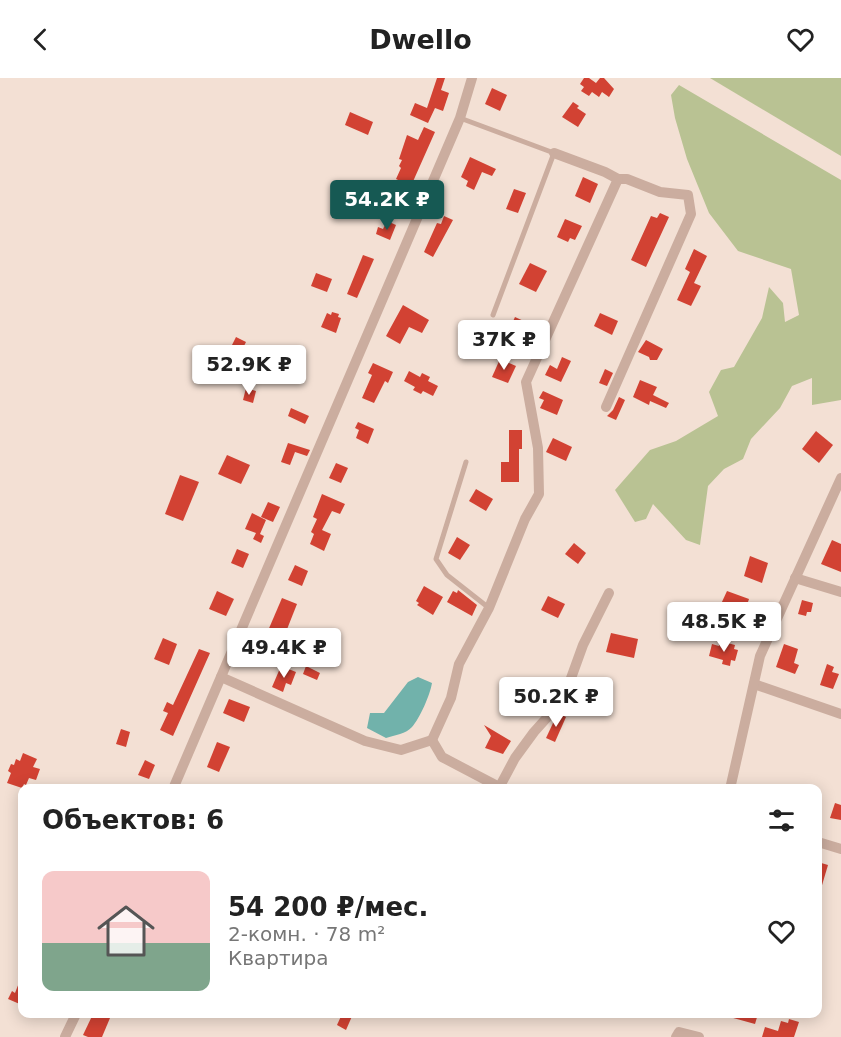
<!DOCTYPE html>
<html lang="ru">
<head>
<meta charset="utf-8">
<style>
  body { margin:0; font-family:"DejaVu Sans",sans-serif; background:#f6f6f6; color:#222; height:100vh; display:flex; flex-direction:column; font-size:22px; white-space:nowrap }
  * { box-sizing:border-box; margin:0 }
  p { font-size:20px; color:#767676 }
  .icon { flex:none; width:33px; height:33px; fill:none; stroke:currentColor; stroke-width:2; stroke-linecap:round; stroke-linejoin:round }
  .map { position:relative; flex:1; overflow:hidden }
  .details { position:absolute; left:18px; top:706px; width:804px; height:234px; display:flex; flex-direction:column; background:#fff; border-radius:12px; box-shadow:0 3px 15px #0003 }
  .details>* { flex:none }
  .price { position:absolute; translate:-50% -51px; padding:0 14px; border-radius:6px; background:#fff; color:#222; font-size:20px; line-height:39px; filter:drop-shadow(0 2px 3px #0008) }
  .price::after { content:''; position:absolute; left:50%; top:36px; width:18px; height:14px; margin-left:-9px; background:inherit; clip-path:polygon(0 0,100% 0,50% 100%) }
  .price.selected { background:#165953; color:#fff }
  ul { padding:0; list-style:none }
  li { display:flex; align-items:center; gap:18px; height:150px; padding:0 24px }
  li+li { border-top:2px solid #e0e0e0 }
  li span { display:grid; place-items:center; flex:none; width:168px; height:120px; border-radius:12px; color:#555 }
  li>.icon { margin-inline-start:auto }
  span .icon { width:72px; height:72px; fill:#fffc; stroke-width:1 }
  li b { font-size:26px }
  h2 { display:flex; justify-content:space-between; align-items:center; height:72px; padding:0 24px; font-size:26px }
  header { display:flex; justify-content:space-between; align-items:center; height:78px; padding:0 24px; background:#fff; font-size:27px; font-weight:600 }
  .map>svg:first-child { display:block }
  .green { fill:#b9c293 }
  .water { fill:#71b2ab }
  .building { fill:#d24233 }
  .lines { fill:none; stroke-linecap:round; stroke-linejoin:round }
  .service { stroke:#cbad9f; stroke-width:5 }
  .minor { stroke:#cbad9f; stroke-width:10 }
</style>
</head>
<body>
<header><svg class="icon" aria-label="back" viewBox="0 0 24 24"><path d="M15 5l-7 7 7 7"/></svg>Dwello<svg class="icon" aria-label="heart" viewBox="0 0 24 24"><path d="M12 20l-8-8c-3-5 5-10 8-4 3-6 11-1 8 4z"/></svg></header>
<div class="map">
<svg width="841" height="959" viewBox="0 0 841 959">
  <rect width="100%" height="100%" fill="#f3e0d4"/>
  <g class="green">
    <polygon points="710,0 841,0 841,78"/>
    <polygon points="679,7 841,102 841,322 812,327 812,300 792,308 780,330 751,361 743,381 724,391 708,408 700,467 686,462 653,426 646,441 635,444 615,412 650,372 676,363 718,338 709,314 721,292 734,289 762,240 769,209 783,225 785,244 799,237 791,191 738,173 709,135 687,81 675,40 671,17"/>
  </g>
  <path class="water" d="M418,599L432,605C430,617 420,640 412,649C406,656 395,657 386,660L367,650L370,635H384L408,604Z"/>
  <g class="building">
    <polygon points="437,0 445,0 441,12 449,15 443,33 435,30 428,45 410,37 415,25 427,30"/>
    <polygon points="584,0 589,0 596,5 600,0 604,0 614,11 609,19 602,14 599,19 592,14 589,18 581,13 584,9 580,6"/>
    <polygon points="492,10 507,17 500,33 485,26"/>
    <polygon points="573,24 579,28 577,30 586,36 578,49 562,39"/>
    <polygon points="350,34 373,44 368,57 345,47"/>
    <polygon points="424,49 435,54 411,108 396,101 401,90 399,88 402,82 399,81 407,57 418,62"/>
    <polygon points="470,79 496,91 492,98 482,94 474,112 466,108 468,103 461,99"/>
    <polygon points="583,99 598,106 590,125 575,118"/>
    <polygon points="514,111 526,115 518,135 506,131"/>
    <polygon points="343,121 349,124 351,121 360,124 359,128 366,131 362,141 339,132"/>
    <polygon points="660,135 669,139 646,189 631,182 651,138 657,140"/>
    <polygon points="444,138 453,142 433,179 424,174 437,145 441,146"/>
    <polygon points="565,141 582,148 575,162 570,160 568,164 557,159"/>
    <polygon points="387,143 396,147 390,162 376,156 378,149 383,151"/>
    <polygon points="694,171 707,178 694,205 701,208 691,228 677,222 690,194 685,191"/>
    <polygon points="363,177 374,181 357,220 347,216"/>
    <polygon points="530,185 547,193 536,214 519,206"/>
    <polygon points="316,195 332,201 327,214 311,208"/>
    <polygon points="403,227 429,242 422,255 409,249 400,266 386,258"/>
    <polygon points="332,234 339,236 338,239 341,240 336,255 321,249 327,235 331,237"/>
    <polygon points="600,235 618,243 612,257 594,248"/>
    <polygon points="515,239 528,245 527,247 530,248 526,257 523,256 522,258 509,252"/>
    <polygon points="236,259 246,264 240,276 230,271"/>
    <polygon points="646,262 663,271 657,282 650,282 649,279 638,274"/>
    <polygon points="285,278 296,282 293,291 281,287"/>
    <polygon points="562,279 571,283 561,304 545,297 550,287 557,291"/>
    <polygon points="500,281 516,288 508,305 492,299"/>
    <polygon points="373,285 393,294 388,305 385,303 374,325 362,320 372,297 368,295"/>
    <polygon points="605,291 613,295 607,308 599,305"/>
    <polygon points="409,293 420,299 422,295 430,299 428,303 438,308 433,318 423,313 421,316 413,312 415,309 404,303"/>
    <polygon points="640,302 657,309 653,317 669,325 666,330 650,323 649,327 633,319"/>
    <polygon points="246,310 256,313 253,325 243,322"/>
    <polygon points="543,313 563,322 557,337 540,330 544,322 539,320"/>
    <polygon points="619,319 625,322 616,342 607,338 613,332"/>
    <polygon points="291,330 309,338 305,346 288,338"/>
    <polygon points="358,344 374,351 368,366 356,360 359,352 355,350"/>
    <polygon points="509,352 522,352 522,371 519,371 519,404 501,404 501,384 509,384"/>
    <polygon points="816,353 833,367 819,385 802,371"/>
    <polygon points="553,360 572,369 566,383 546,374"/>
    <polygon points="288,365 310,372 307,378 295,374 290,387 281,384"/>
    <polygon points="227,377 250,387 241,406 218,396"/>
    <polygon points="336,385 348,390 341,405 329,400"/>
    <polygon points="180,397 199,404 183,443 165,436"/>
    <polygon points="476,411 493,421 486,433 469,423"/>
    <polygon points="322,416 345,426 340,436 332,433 322,452 331,456 324,473 310,466 314,456 311,454 317,441 313,439"/>
    <polygon points="268,424 280,429 273,444 261,439"/>
    <polygon points="252,435 266,442 260,456 264,458 261,465 253,461 256,455 245,451"/>
    <polygon points="457,459 470,467 460,482 448,475"/>
    <polygon points="832,462 841,466 841,494 821,486"/>
    <polygon points="574,465 586,475 578,486 565,476"/>
    <polygon points="237,471 249,476 243,490 231,485"/>
    <polygon points="750,478 768,485 762,505 744,498"/>
    <polygon points="295,487 308,493 302,508 288,502"/>
    <polygon points="424,508 443,519 433,537 417,527 419,525 416,523"/>
    <polygon points="458,512 477,527 472,538 447,524 453,513 457,515"/>
    <polygon points="217,513 234,521 226,538 209,531"/>
    <polygon points="727,513 749,521 745,533 721,526"/>
    <polygon points="548,518 565,526 558,540 541,532"/>
    <polygon points="282,520 297,526 280,569 264,562"/>
    <polygon points="802,522 813,525 811,534 807,534 806,538 798,536"/>
    <polygon points="611,555 638,561 634,580 606,574"/>
    <polygon points="163,560 177,566 169,587 154,581"/>
    <polygon points="720,563 735,567 734,571 738,572 735,583 731,582 730,588 722,586 723,582 709,578 712,566 719,568"/>
    <polygon points="784,566 798,571 794,585 799,587 795,596 776,589"/>
    <polygon points="254,569 264,573 259,584 249,580"/>
    <polygon points="199,571 210,575 173,658 160,652 168,635 163,633 167,624 173,627"/>
    <polygon points="827,586 834,589 832,594 839,596 833,611 820,607"/>
    <polygon points="281,588 296,594 291,607 286,605 283,614 272,609"/>
    <polygon points="306,588 320,595 317,602 303,596"/>
    <polygon points="229,621 250,629 244,644 223,635"/>
    <polygon points="560,636 566,639 555,664 546,660 554,643"/>
    <polygon points="484,647 511,663 503,676 485,670 491,658"/>
    <polygon points="121,651 130,654 126,669 116,666"/>
    <polygon points="217,664 230,669 219,694 207,689"/>
    <polygon points="23,675 37,681 33,689 40,691 36,702 29,700 26,707 24,706 22,710 7,705 11,695 8,693 11,686 14,687 16,681 20,683"/>
    <polygon points="145,682 155,687 149,701 138,697"/>
    <polygon points="835,725 841,727 841,742 830,740"/>
    <polygon points="818,784 828,787 820,814 818,814"/>
    <polygon points="22,897 22,927 8,921 12,913 15,915"/>
    <polygon points="93,936 102,936 110,940 102,959 88,959 83,957"/>
    <polygon points="342,936 353,936 346,952 337,947"/>
    <polygon points="727,936 758,936 755,946 726,938"/>
    <polygon points="789,941 799,944 794,959 762,959 765,949 778,953 781,943 788,945"/>
  </g>
  <g class="lines">
    <g class="service">
      <polyline points="460,40 554,75 493,237"/>
      <polyline points="466,384 436,481 447,497 489,530"/>
    </g>
    <g class="minor">
      <polyline points="554,75 605,94 618,101 627,101 660,114 688,117 691,136 606,329"/>
      <polyline points="795,500 841,514"/>
      <polyline points="221,599 365,663 401,672 432,662"/>
      <polyline points="754,606 841,636"/>
      <polyline points="432,662 451,620 459,586 489,530 525,441 539,416 538,370 526,304 618,101"/>
      <polyline points="432,662 442,679 503,711"/>
      <polyline points="500,708 515,680 534,654 552,634 566,614 583,567 609,515"/>
      <polyline points="173,711 460,40 472,0"/>
      <polyline points="730,711 760,578 841,400"/>
      <polyline points="818,764 841,771"/>
      <polyline points="65,959 76,936"/>
      <polyline points="676,959 679,954 699,959"/>
    </g>
  </g>
</svg>
<b class="price selected" style="left:387px;top:153px">54.2K ₽</b>
<b class="price" style="left:504px;top:293px">37K ₽</b>
<b class="price" style="left:249px;top:318px">52.9K ₽</b>
<b class="price" style="left:724px;top:575px">48.5K ₽</b>
<b class="price" style="left:284px;top:601px">49.4K ₽</b>
<b class="price" style="left:556px;top:650px">50.2K ₽</b>
<section class="details">
<h2>Объектов: 6<svg class="icon" aria-label="filters" viewBox="0 0 24 24"><path d="M4 7h16M4 17h16"/><circle cx="9" cy="7" r="2"/><circle cx="15" cy="17" r="2"/></svg></h2>
<ul>
<li><span style="background:linear-gradient(#f6c9c9 60%,#7fa58c 0)"><svg class="icon" aria-label="home" viewBox="0 0 24 24"><path d="M3 11l9-7 9 7M6 9v11h12V9"/></svg></span><div><b>54 200 ₽/мес.</b><p>2-комн. · 78 m²</p><p>Квартира</p></div><svg class="icon" aria-label="heart" viewBox="0 0 24 24"><path d="M12 20l-8-8c-3-5 5-10 8-4 3-6 11-1 8 4z"/></svg></li>
</ul>
</section>
</div>
</body>
</html>
